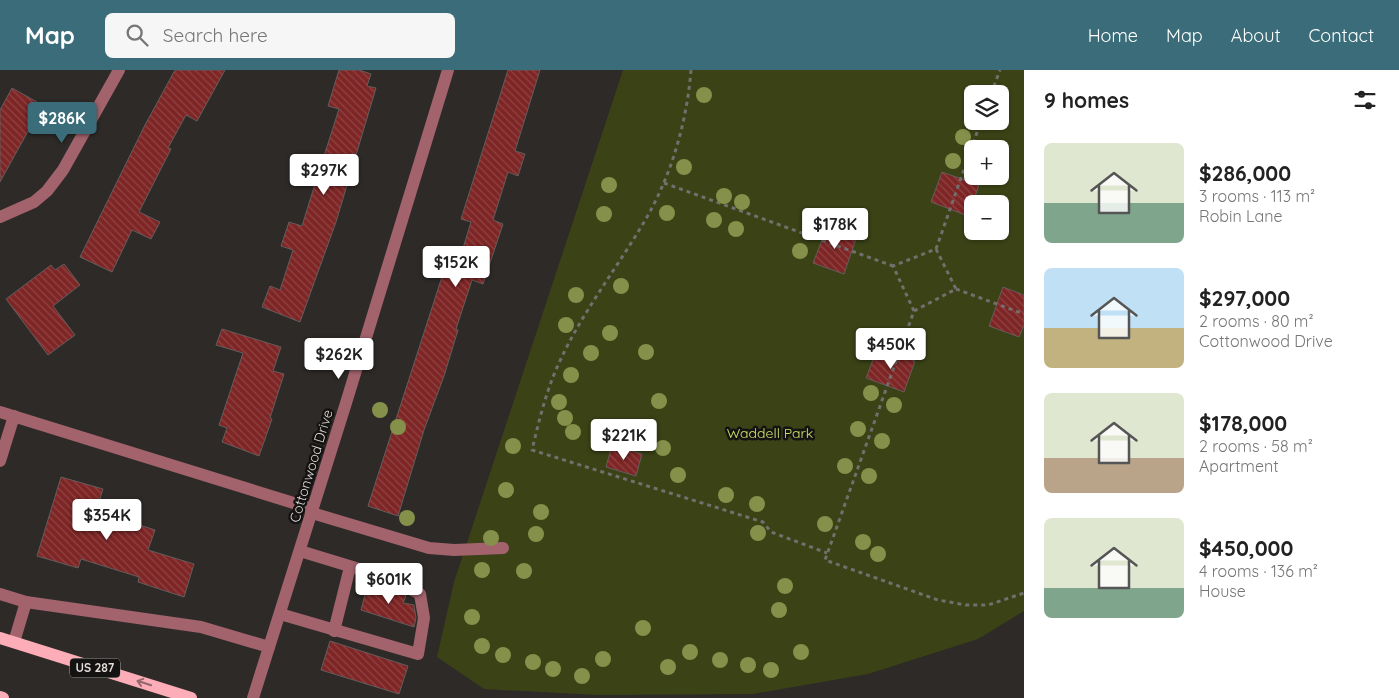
<!DOCTYPE html>
<html lang="en">
<head>
<meta charset="utf-8">
<style>
  body { margin:0; font-family:Quicksand,sans-serif; background:#f6f6f6; color:#222; height:100vh; display:flex; flex-direction:column; font-size:19px; white-space:nowrap }
  * { box-sizing:border-box; margin:0 }
  p { font-size:16px; color:#767676 }
  .icon { flex:none; width:28px; height:28px; fill:none; stroke:currentColor; stroke-width:2; stroke-linecap:round; stroke-linejoin:round }
  .map { position:relative; flex:1; overflow:hidden }
  .panel { display:flex; flex-direction:column; background:#fff; width:375px }
  .panel>* { flex:none }
  .buttons { position:absolute; left:964px; top:15px; display:grid; gap:10px }
  .buttons a { display:grid; place-items:center; width:45px; height:45px; border-radius:8px; background:#fff; box-shadow:0 1px 4px #0004; font-size:25px }
  .price { position:absolute; translate:-50% -42px; padding:0 11px; border-radius:5px; background:#fff; color:#222; font-size:16px; line-height:32px; filter:drop-shadow(0 1px 2px #0008) }
  .price::after { content:''; position:absolute; left:50%; top:30px; width:15px; height:11px; margin-left:-8px; background:inherit; clip-path:polygon(0 0,100% 0,50% 100%) }
  .price.on { background:#3a6d79; color:#fff }
  ul { padding:0; list-style:none }
  li { display:flex; align-items:center; gap:15px; height:125px; padding:0 20px }
  li span { display:grid; place-items:center; flex:none; width:140px; height:100px; border-radius:8px; color:#555 }
  li>.icon { margin-inline-start:auto }
  span .icon { width:60px; height:60px; fill:#fffc; stroke-width:1 }
  li b { font-size:21px }
  h2 { display:flex; justify-content:space-between; align-items:center; height:60px; padding:0 20px; font-size:21px }
  header { display:flex; align-items:center; gap:30px; box-sizing:border-box; height:70px; padding:0 25px; background:#3a6d79; color:#fff }
  header strong { font-size:24px }
  nav { display:flex; gap:28px; margin-inline-start:auto; font-size:18px }
  .search { width:350px; height:45px; background:#f6f6f6; display:flex; align-items:center; gap:12px; box-sizing:border-box; padding:0 18px; border-radius:8px; color:#767676; font-size:19px }
  main { display:flex; flex:1; min-height:0 }
  .map>svg:first-child { display:block }
  .green { fill:#3a4216; fill-rule:evenodd }
  .building { fill:url(#building-back-hatch); stroke:#635d5c }
  .lines { fill:none; stroke-linecap:round; stroke-linejoin:round }
  .path { stroke:#736f6d; stroke-width:3; stroke-dasharray:4 4; stroke-linecap:butt }
  .minor { stroke:#a2636d; stroke-width:12 }
  .major { stroke:#fcadb8; stroke-width:12 }
  .tree { fill:#85904a }
  .oneway { stroke:#94686d }
  .labels { text-anchor:middle; stroke-width:5; stroke-linejoin:round; paint-order:stroke }
  .shield { fill:#151312; stroke:#a2a09e; stroke-width:1 }
  .shield-label { font-size:12px; font-weight:bold; fill:#dfdcda }
  .park-label { font-size:14px; fill:#cce367; stroke:#151312 }
  .street-label { font-size:14px; fill:#dfdcda; stroke:#151312 }
</style>
</head>
<body>
<header>
<strong>Map</strong>
<div class="search"><svg class="icon" aria-label="search" viewBox="0 0 24 24"><circle cx="10" cy="10" r="6"/><path d="M15 15l6 6"/></svg>Search here</div>
<nav><a>Home</a><a>Map</a><a>About</a><a>Contact</a></nav>
</header>
<main>
<div class="map">
<svg width="1024" height="628" viewBox="0 0 1024 628">
  <defs>
    <pattern id="building-back-hatch" width="6" height="6" patternUnits="userSpaceOnUse" patternTransform="scale(1.25)"><rect width="6" height="6" fill="#7e2525"/><path d="M-1 5l2 2M0 0l6 6M5-1l2 2" fill="none" stroke="#904444"/></pattern>
  </defs>
  <rect width="100%" height="100%" fill="#2e2a27"/>
  <path class="green" d="M623,0H1024V541L978,569L868,604L753,624L597,625L484,619L437,587L454,512ZM972,24H1000V51H972ZM972,79H1000V106H972ZM972,134H1000V161H972Z"/>
  <g class="building">
    <polygon points="175,0 225,0 197,51 186,45 168,78 171,79 139,142 160,152 151,169 132,160 112,202 80,187 145,55"/>
    <polygon points="339,0 359,0 371,4 367,16 376,18 336,152 300,252 262,237 270,216 280,220 293,180 281,176 289,152 302,156 310,130 339,39 328,36"/>
    <polygon points="508,0 540,0 515,81 525,84 518,106 508,102 493,150 503,154 483,214 472,210 456,259 458,260 444,306 424,360 398,446 368,436 450,182 461,185 471,152 461,149"/>
    <polygon points="12,18 37,32 27,51 32,54 0,112 0,40"/>
    <polygon points="942,102 979,115 968,146 931,132"/>
    <polygon points="828,155 857,166 844,204 813,193"/>
    <polygon points="64,194 80,215 53,236 75,265 48,285 6,229 51,195 55,200"/>
    <polygon points="1003,217 1024,225 1024,255 1019,267 989,256"/>
    <polygon points="222,259 281,277 273,301 284,304 270,348 272,349 259,386 222,372 227,358 219,355 243,283 216,275"/>
    <polygon points="878,277 915,291 904,322 866,308"/>
    <polygon points="612,375 642,384 636,406 606,397"/>
    <polygon points="61,407 103,419 96,441 155,460 148,480 194,494 184,527 138,512 139,507 81,489 78,498 37,486"/>
    <polygon points="371,514 397,521 406,526 403,533 414,535 416,548 414,557 361,540 366,521 369,522"/>
    <polygon points="330,571 408,596 399,624 321,600"/>
  </g>
  <g class="lines">
    <g class="path">
      <path d="M691,0C687,51 672,103 647,147C618,197 582,242 559,293C546,321 539,351 532,380L763,452L771,462L827,483"/>
      <polyline points="991,24 1000,0"/>
      <polyline points="664,113 893,196"/>
      <polyline points="936,179 981,51"/>
      <polyline points="956,219 1024,244"/>
      <polyline points="914,241 956,219 936,179 893,196 914,241 825,490 938,530 966,535 988,535 1024,523"/>
    </g>
    <g class="minor">
      <polyline points="0,147 34,132 47,121 63,100 119,0"/>
      <polyline points="0,342 313,439"/>
      <polyline points="0,391 14,346"/>
      <polyline points="312,443 429,478 454,480 503,478"/>
      <polyline points="0,524 26,532 201,557 269,577"/>
      <polyline points="280,544 418,584 424,548 420,524 392,509 300,481"/>
      <polyline points="334,561 350,497"/>
      <polyline points="14,572 26,532"/>
      <polyline points="253,628 346,333 448,0"/>
    </g>
    <g class="major">
      <polyline points="0,568 191,628"/>
      <polyline points="0,627 3,628"/>
    </g>
  </g>
  <g class="tree">
    <circle cx="704" cy="25" r="8"/>
    <circle cx="963" cy="67" r="8"/>
    <circle cx="953" cy="91" r="8"/>
    <circle cx="684" cy="97" r="8"/>
    <circle cx="609" cy="115" r="8"/>
    <circle cx="724" cy="126" r="8"/>
    <circle cx="742" cy="132" r="8"/>
    <circle cx="667" cy="143" r="8"/>
    <circle cx="604" cy="144" r="8"/>
    <circle cx="714" cy="150" r="8"/>
    <circle cx="810" cy="158" r="8"/>
    <circle cx="736" cy="159" r="8"/>
    <circle cx="800" cy="181" r="8"/>
    <circle cx="621" cy="216" r="8"/>
    <circle cx="576" cy="225" r="8"/>
    <circle cx="566" cy="255" r="8"/>
    <circle cx="610" cy="263" r="8"/>
    <circle cx="646" cy="282" r="8"/>
    <circle cx="591" cy="283" r="8"/>
    <circle cx="571" cy="305" r="8"/>
    <circle cx="871" cy="323" r="8"/>
    <circle cx="659" cy="331" r="8"/>
    <circle cx="559" cy="332" r="8"/>
    <circle cx="894" cy="335" r="8"/>
    <circle cx="380" cy="340" r="8"/>
    <circle cx="565" cy="348" r="8"/>
    <circle cx="398" cy="357" r="8"/>
    <circle cx="858" cy="359" r="8"/>
    <circle cx="573" cy="362" r="8"/>
    <circle cx="882" cy="371" r="8"/>
    <circle cx="513" cy="376" r="8"/>
    <circle cx="663" cy="378" r="8"/>
    <circle cx="845" cy="396" r="8"/>
    <circle cx="678" cy="405" r="8"/>
    <circle cx="869" cy="406" r="8"/>
    <circle cx="506" cy="420" r="8"/>
    <circle cx="726" cy="425" r="8"/>
    <circle cx="757" cy="434" r="8"/>
    <circle cx="541" cy="442" r="8"/>
    <circle cx="407" cy="448" r="8"/>
    <circle cx="825" cy="454" r="8"/>
    <circle cx="758" cy="463" r="8"/>
    <circle cx="536" cy="464" r="8"/>
    <circle cx="491" cy="468" r="8"/>
    <circle cx="863" cy="472" r="8"/>
    <circle cx="878" cy="484" r="8"/>
    <circle cx="482" cy="500" r="8"/>
    <circle cx="524" cy="501" r="8"/>
    <circle cx="785" cy="516" r="8"/>
    <circle cx="779" cy="540" r="8"/>
    <circle cx="472" cy="547" r="8"/>
    <circle cx="643" cy="558" r="8"/>
    <circle cx="482" cy="576" r="8"/>
    <circle cx="690" cy="582" r="8"/>
    <circle cx="801" cy="582" r="8"/>
    <circle cx="503" cy="585" r="8"/>
    <circle cx="603" cy="589" r="8"/>
    <circle cx="720" cy="590" r="8"/>
    <circle cx="533" cy="592" r="8"/>
    <circle cx="748" cy="595" r="8"/>
    <circle cx="668" cy="597" r="8"/>
    <circle cx="553" cy="599" r="8"/>
    <circle cx="771" cy="600" r="8"/>
    <circle cx="582" cy="606" r="8"/>
  </g>
  <defs><path id="oneway-shaft" d="M-6 0H5M1.5-3L5.5 0L1.5 3" fill="none" stroke-width="1.6" stroke-linecap="round" stroke-linejoin="round" transform="scale(1.25)"/></defs>
  <use class="oneway" href="#oneway-shaft" transform="translate(144 613) rotate(-162)"/>
  <g class="labels">
    <rect class="shield" x="70" y="588.5" width="50" height="19" rx="4"/>
    <g class="shield-label">
      <text x="95" y="602">US 287</text>
    </g>
    <g class="park-label">
      <text x="770" y="368">Waddell Park</text>
    </g>
    <g class="street-label">
      <text transform="translate(311 396) rotate(-73)" y="5">Cottonwood Drive</text>
    </g>
  </g>
</svg>
<div class="buttons">
<a><svg class="icon" aria-label="layers" viewBox="0 0 24 24"><path d="M12 4l9 5-9 5-9-5zM3 14l9 5 9-5"/></svg></a>
<a>+</a>
<a>−</a>
</div>
<b class="price on" style="left:62px;top:74px">$286K</b>
<b class="price" style="left:324px;top:126px">$297K</b>
<b class="price" style="left:835px;top:180px">$178K</b>
<b class="price" style="left:456px;top:218px">$152K</b>
<b class="price" style="left:891px;top:300px">$450K</b>
<b class="price" style="left:339px;top:310px">$262K</b>
<b class="price" style="left:624px;top:391px">$221K</b>
<b class="price" style="left:107px;top:471px">$354K</b>
<b class="price" style="left:389px;top:535px">$601K</b>
</div>
<section class="panel">
<h2>9 homes<svg class="icon" aria-label="filters" viewBox="0 0 24 24"><path d="M4 7h16M4 17h16"/><circle cx="9" cy="7" r="2"/><circle cx="15" cy="17" r="2"/></svg></h2>
<ul>
<li><span style="background:linear-gradient(#dfe7d0 60%,#7fa58c 0)"><svg class="icon" aria-label="home" viewBox="0 0 24 24"><path d="M3 11l9-7 9 7M6 9v11h12V9"/></svg></span><div><b>$286,000</b><p>3 rooms · 113 m²</p><p>Robin Lane</p></div></li>
<li><span style="background:linear-gradient(#bfe0f5 60%,#c2b280 0)"><svg class="icon" aria-label="home" viewBox="0 0 24 24"><path d="M3 11l9-7 9 7M6 9v11h12V9"/></svg></span><div><b>$297,000</b><p>2 rooms · 80 m²</p><p>Cottonwood Drive</p></div></li>
<li><span style="background:linear-gradient(#dfe7d0 65%,#b9a48a 0)"><svg class="icon" aria-label="home" viewBox="0 0 24 24"><path d="M3 11l9-7 9 7M6 9v11h12V9"/></svg></span><div><b>$178,000</b><p>2 rooms · 58 m²</p><p>Apartment</p></div></li>
<li><span style="background:linear-gradient(#dfe7d0 70%,#7fa58c 0)"><svg class="icon" aria-label="home" viewBox="0 0 24 24"><path d="M3 11l9-7 9 7M6 9v11h12V9"/></svg></span><div><b>$450,000</b><p>4 rooms · 136 m²</p><p>House</p></div></li>
</ul>
</section>
</main>
</body>
</html>
